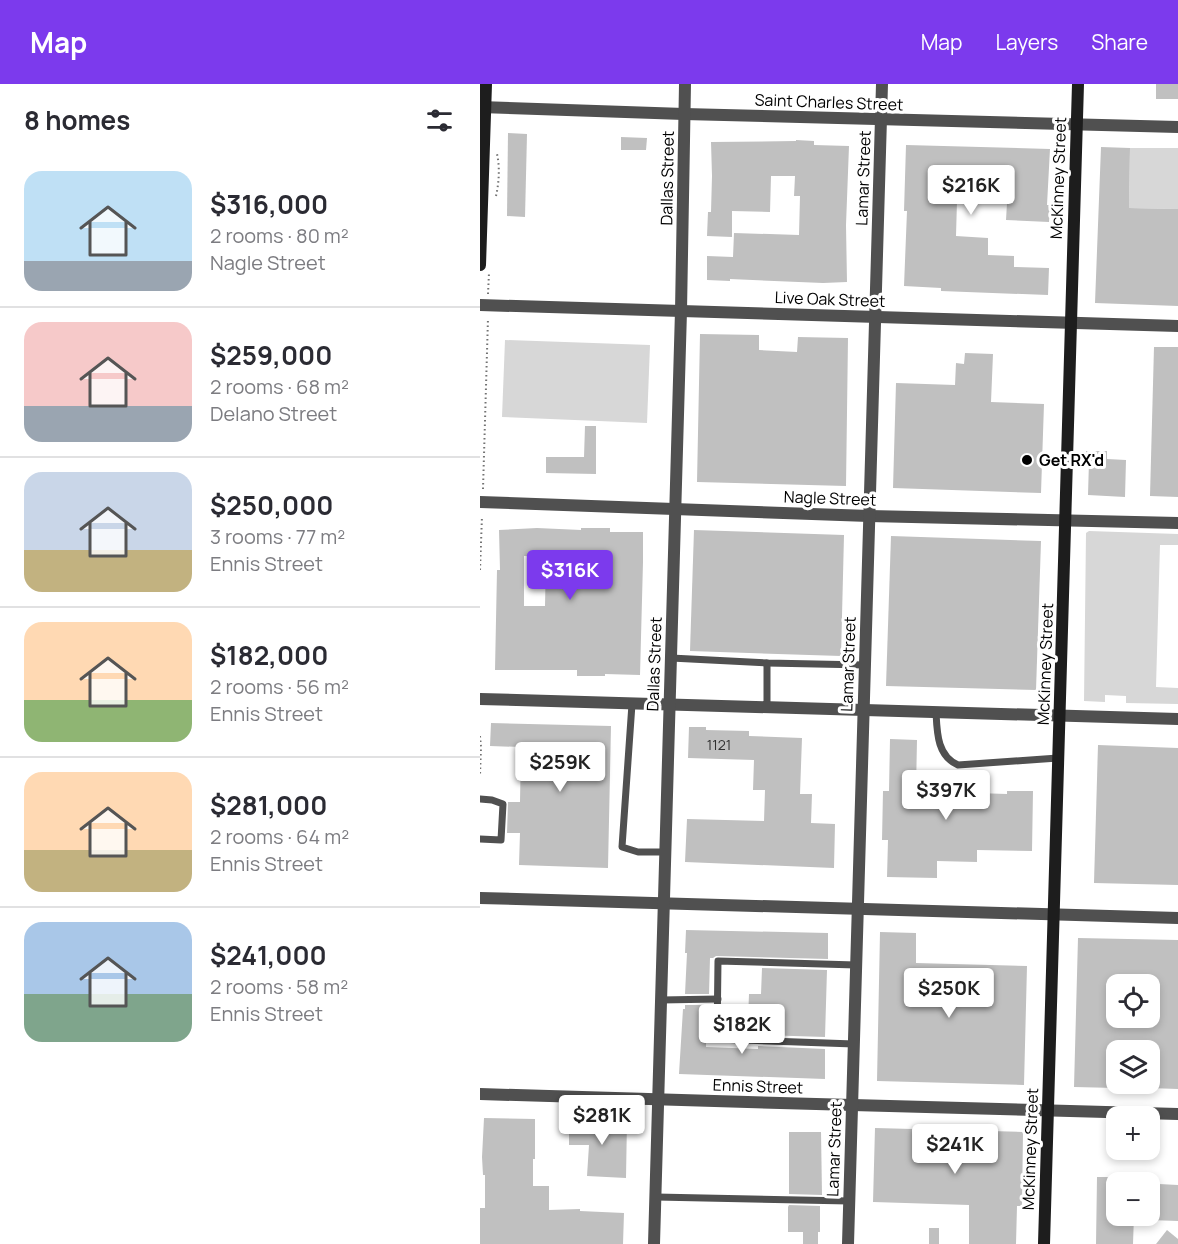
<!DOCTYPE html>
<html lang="en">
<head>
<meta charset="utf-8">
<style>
  body { margin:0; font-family:Manrope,sans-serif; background:#f2f2f3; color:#2b2b33; height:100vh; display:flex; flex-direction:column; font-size:22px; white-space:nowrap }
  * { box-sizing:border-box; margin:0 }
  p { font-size:20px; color:#7c7c81 }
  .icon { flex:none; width:33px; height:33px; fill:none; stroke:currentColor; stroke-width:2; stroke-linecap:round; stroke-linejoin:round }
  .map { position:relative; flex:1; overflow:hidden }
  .sheet { display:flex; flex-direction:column; background:#fff; width:480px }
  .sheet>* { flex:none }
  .buttons { position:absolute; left:626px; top:890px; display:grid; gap:12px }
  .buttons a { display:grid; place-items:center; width:54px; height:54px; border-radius:12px; background:#fff; box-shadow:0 3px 9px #0003; font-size:30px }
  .price { position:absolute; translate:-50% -51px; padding:0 14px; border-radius:6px; background:#fff; color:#222; font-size:20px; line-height:39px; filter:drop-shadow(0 2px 3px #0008) }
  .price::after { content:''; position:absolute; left:50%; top:36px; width:18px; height:14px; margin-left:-9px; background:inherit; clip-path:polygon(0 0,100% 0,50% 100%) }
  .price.active { background:#7c3aed; color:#fff }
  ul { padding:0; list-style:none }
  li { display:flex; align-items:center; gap:18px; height:150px; padding:0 24px }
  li+li { border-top:2px solid #e1e1e2 }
  li span { display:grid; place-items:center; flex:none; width:168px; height:120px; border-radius:18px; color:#555 }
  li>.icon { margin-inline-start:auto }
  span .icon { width:72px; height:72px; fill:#fffc; stroke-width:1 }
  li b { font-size:26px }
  h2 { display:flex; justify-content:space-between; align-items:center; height:72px; padding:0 24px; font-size:26px }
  header { display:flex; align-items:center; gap:36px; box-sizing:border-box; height:84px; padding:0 30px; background:#7c3aed; color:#fff }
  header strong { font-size:28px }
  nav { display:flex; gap:33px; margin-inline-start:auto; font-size:21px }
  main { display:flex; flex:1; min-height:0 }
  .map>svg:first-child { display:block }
  .green { fill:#d7d7d7 }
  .building { fill:#c0c0c0; fill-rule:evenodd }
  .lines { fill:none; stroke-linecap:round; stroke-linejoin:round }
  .path { stroke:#727272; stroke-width:2; stroke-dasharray:1.5 3; stroke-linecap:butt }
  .lane { stroke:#505050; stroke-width:7 }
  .street { stroke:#505050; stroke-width:12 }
  .secondary { stroke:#1d1d1d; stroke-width:12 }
  .poi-dot { fill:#000; stroke:#fff; stroke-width:2 }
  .labels { text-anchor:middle; stroke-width:6; stroke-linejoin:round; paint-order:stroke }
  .number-label { font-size:14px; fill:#303030 }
  .street-label { font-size:16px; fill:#000; stroke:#fff }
  .poi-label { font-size:16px; font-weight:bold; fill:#000; stroke:#fff; text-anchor:start }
</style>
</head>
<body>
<header>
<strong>Map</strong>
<nav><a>Map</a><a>Layers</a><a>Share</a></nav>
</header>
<main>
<section class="sheet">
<h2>8 homes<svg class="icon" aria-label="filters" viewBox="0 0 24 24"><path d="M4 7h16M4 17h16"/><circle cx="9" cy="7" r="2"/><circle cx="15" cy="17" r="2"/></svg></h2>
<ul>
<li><span style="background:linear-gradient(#bfe0f5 75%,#9aa5b1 0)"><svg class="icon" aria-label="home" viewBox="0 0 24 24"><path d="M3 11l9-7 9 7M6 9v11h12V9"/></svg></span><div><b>$316,000</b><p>2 rooms · 80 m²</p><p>Nagle Street</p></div></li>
<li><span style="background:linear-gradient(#f6c9c9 70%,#9aa5b1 0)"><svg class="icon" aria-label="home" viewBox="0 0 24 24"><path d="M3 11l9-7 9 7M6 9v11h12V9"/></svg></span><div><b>$259,000</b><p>2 rooms · 68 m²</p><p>Delano Street</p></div></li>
<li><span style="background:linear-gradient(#c9d6e8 65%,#c2b280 0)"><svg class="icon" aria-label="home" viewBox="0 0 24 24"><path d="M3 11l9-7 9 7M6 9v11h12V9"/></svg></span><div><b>$250,000</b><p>3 rooms · 77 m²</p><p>Ennis Street</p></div></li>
<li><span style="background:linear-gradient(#ffd9b3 65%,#8fb573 0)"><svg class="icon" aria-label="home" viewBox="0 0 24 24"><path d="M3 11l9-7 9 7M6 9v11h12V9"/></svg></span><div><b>$182,000</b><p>2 rooms · 56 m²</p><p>Ennis Street</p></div></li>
<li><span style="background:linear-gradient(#ffd9b3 65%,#c2b280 0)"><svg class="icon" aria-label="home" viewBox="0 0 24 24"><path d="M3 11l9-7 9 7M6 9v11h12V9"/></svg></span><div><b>$281,000</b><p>2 rooms · 64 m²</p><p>Ennis Street</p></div></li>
<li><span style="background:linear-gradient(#a9c7e8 60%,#7fa58c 0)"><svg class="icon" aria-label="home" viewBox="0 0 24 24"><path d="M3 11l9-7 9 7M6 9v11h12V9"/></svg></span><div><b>$241,000</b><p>2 rooms · 58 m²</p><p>Ennis Street</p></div></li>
</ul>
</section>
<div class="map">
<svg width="698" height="1160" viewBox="0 0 698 1160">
  <rect width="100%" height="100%" fill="#fff"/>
  <g class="green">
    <polygon points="650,64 698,64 698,125 649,124"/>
    <polygon points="25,256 170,261 167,339 22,333"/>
    <polygon points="609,447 698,450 698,461 680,461 676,603 698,604 698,620 646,619 646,612 625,611 625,618 604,617 606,449"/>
  </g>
  <g class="building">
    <rect x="676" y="0" width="22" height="15"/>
    <polygon points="28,49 47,50 45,133 27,132"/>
    <polygon points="141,53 167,54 166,66 141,66"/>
    <polygon points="316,56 334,57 334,61 369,62 366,141 367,198 343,199 250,195 250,197 227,196 227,172 253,173 254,149 319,151 320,112 314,112 315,92 291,92 290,128 252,127 252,153 227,152 228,128 231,128 232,92 231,58 316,57"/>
    <polygon points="426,61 570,65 567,121 570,121 569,138 526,136 527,119 477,117 476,152 508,154 508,171 534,172 534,183 569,184 568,211 461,207 461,204 424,202 427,127 424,127"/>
    <polygon points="621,63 650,64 649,124 698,125 698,222 615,219"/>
    <polygon points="220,250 279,251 279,266 317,268 318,253 368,254 366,402 217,398"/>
    <polygon points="674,263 698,263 698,413 670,412"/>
    <polygon points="485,269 513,270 511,318 564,320 561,409 413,404 416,299 475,301 476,279 484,280"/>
    <polygon points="105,342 116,342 116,390 66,389 66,373 104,373"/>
    <polygon points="606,367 627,367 627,375 646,376 645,413 608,411 609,377 605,377"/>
    <path d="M57,444L101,446V444H130V448H163V478L160,591L125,590V592H97V586H15L17,486H20L19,446ZM44,472L66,473L65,522H44Z"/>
    <polygon points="214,446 364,451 361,572 210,567"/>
    <polygon points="411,452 561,457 556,606 406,602"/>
    <polygon points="11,639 131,642 128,784 39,781 40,749 27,749 28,718 40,718 41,663 10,662"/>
    <polygon points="209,643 226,643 226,646 269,647 269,652 322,654 320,710 332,710 331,739 355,740 354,784 205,778 207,735 284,737 285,706 273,706 274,676 208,674"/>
    <polygon points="410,655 437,656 436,707 527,710 527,707 553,707 552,767 497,766 497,778 457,777 457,794 407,793 408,756 402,756 403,707 409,707"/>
    <polygon points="618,661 698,664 698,801 614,799"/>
    <polygon points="206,846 348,849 348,875 236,872 233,874 230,874 229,910 205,910 207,869 205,869"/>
    <polygon points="400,848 436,849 436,879 547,882 544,1001 397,997"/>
    <path d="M598,854L698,856V1005L669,1004V966H636V1004L594,1003ZM636,900H669V933H636Z"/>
    <polygon points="282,884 347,886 345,953 278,951 279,936 268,936 269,910 281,910"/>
    <polygon points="205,921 227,921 226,963 278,965 278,962 345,965 345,995 199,990 203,925 205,925"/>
    <polygon points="4,1034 55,1035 55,1075 53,1075 53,1102 69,1102 69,1126 100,1125 100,1127 144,1129 143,1160 0,1160 0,1124 5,1124 5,1091 3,1091 2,1073"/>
    <polygon points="147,1036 146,1094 107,1092 109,1061 89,1061 89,1037"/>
    <polygon points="395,1044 543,1048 542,1122 537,1122 536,1160 489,1160 489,1121 393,1118"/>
    <polygon points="309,1048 341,1048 342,1111 309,1110"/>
    <polygon points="617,1093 631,1093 631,1098 636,1098 636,1131 654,1131 653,1160 616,1160"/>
    <polygon points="669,1094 679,1095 679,1100 698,1101 698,1137 669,1136"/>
    <polygon points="309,1121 340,1122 340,1148 338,1148 338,1160 323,1160 323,1148 308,1148 308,1123"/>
    <rect x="449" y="1144" width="10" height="16"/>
    <polygon points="687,1146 698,1155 698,1160 676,1160"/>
  </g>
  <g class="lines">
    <g class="path">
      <path d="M16,112C19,99 20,83 17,70"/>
      <polyline points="8,210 9,189"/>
      <polyline points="3,405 8,234"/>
      <polyline points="0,486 2,432"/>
      <polyline points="0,652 1,663 0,691"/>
    </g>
    <g class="lane">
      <polyline points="191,574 287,579 385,581"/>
      <polyline points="287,579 287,623"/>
      <polyline points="152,620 142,763 158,768 185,768"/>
      <path d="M456,628C457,648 457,672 478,681L578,674"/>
      <polyline points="0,715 12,716 23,720 21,756 0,755"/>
      <polyline points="181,916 238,915"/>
      <polyline points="374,960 237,955 238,877 376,881"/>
      <polyline points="176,1113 369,1117"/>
    </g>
    <g class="street">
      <polyline points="0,23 204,30 698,43"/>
      <polyline points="0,221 698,242"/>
      <polyline points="0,418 389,432 698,439"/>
      <polyline points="0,615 698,635"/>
      <polyline points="0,814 698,834"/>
      <path d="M0,1010C233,1017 465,1024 698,1030"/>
      <polyline points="174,1160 201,227 205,0"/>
      <polyline points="368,1160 402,0"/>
    </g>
    <g class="secondary">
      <polyline points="0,181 6,0"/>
      <polyline points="564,1160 598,0"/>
    </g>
  </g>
  <circle class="poi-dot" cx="547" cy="376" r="6"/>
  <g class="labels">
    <g class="number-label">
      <text x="239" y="666">1121</text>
    </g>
    <g class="street-label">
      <text transform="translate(349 18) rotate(2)" y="6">Saint Charles Street</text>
      <text transform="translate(187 94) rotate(-89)" y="6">Dallas Street</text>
      <text transform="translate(383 94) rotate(-88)" y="6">Lamar Street</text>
      <text transform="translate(578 94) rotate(-88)" y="6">McKinney Street</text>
      <text transform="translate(350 215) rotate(2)" y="6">Live Oak Street</text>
      <text transform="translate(350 414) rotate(2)" y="6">Nagle Street</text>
      <text transform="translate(174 580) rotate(-88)" y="6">Dallas Street</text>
      <text transform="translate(368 580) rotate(-88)" y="6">Lamar Street</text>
      <text transform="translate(565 580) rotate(-88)" y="6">McKinney Street</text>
      <text transform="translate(278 1002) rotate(2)" y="6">Ennis Street</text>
      <text transform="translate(354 1065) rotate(-88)" y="6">Lamar Street</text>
      <text transform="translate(550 1065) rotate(-88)" y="6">McKinney Street</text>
    </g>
    <g class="poi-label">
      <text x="559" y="382">Get RX'd</text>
    </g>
  </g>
</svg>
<div class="buttons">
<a><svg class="icon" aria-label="locate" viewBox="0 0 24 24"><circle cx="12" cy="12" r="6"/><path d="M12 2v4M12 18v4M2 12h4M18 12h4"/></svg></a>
<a><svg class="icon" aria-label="layers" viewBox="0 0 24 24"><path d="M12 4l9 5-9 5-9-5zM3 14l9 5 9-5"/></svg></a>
<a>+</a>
<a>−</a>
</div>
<b class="price" style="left:491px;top:132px">$216K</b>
<b class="price active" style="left:90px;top:517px">$316K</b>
<b class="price" style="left:80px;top:709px">$259K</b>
<b class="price" style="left:466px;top:737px">$397K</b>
<b class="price" style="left:469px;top:935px">$250K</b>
<b class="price" style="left:262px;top:971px">$182K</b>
<b class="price" style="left:122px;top:1062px">$281K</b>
<b class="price" style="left:475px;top:1091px">$241K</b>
</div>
</main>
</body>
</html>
